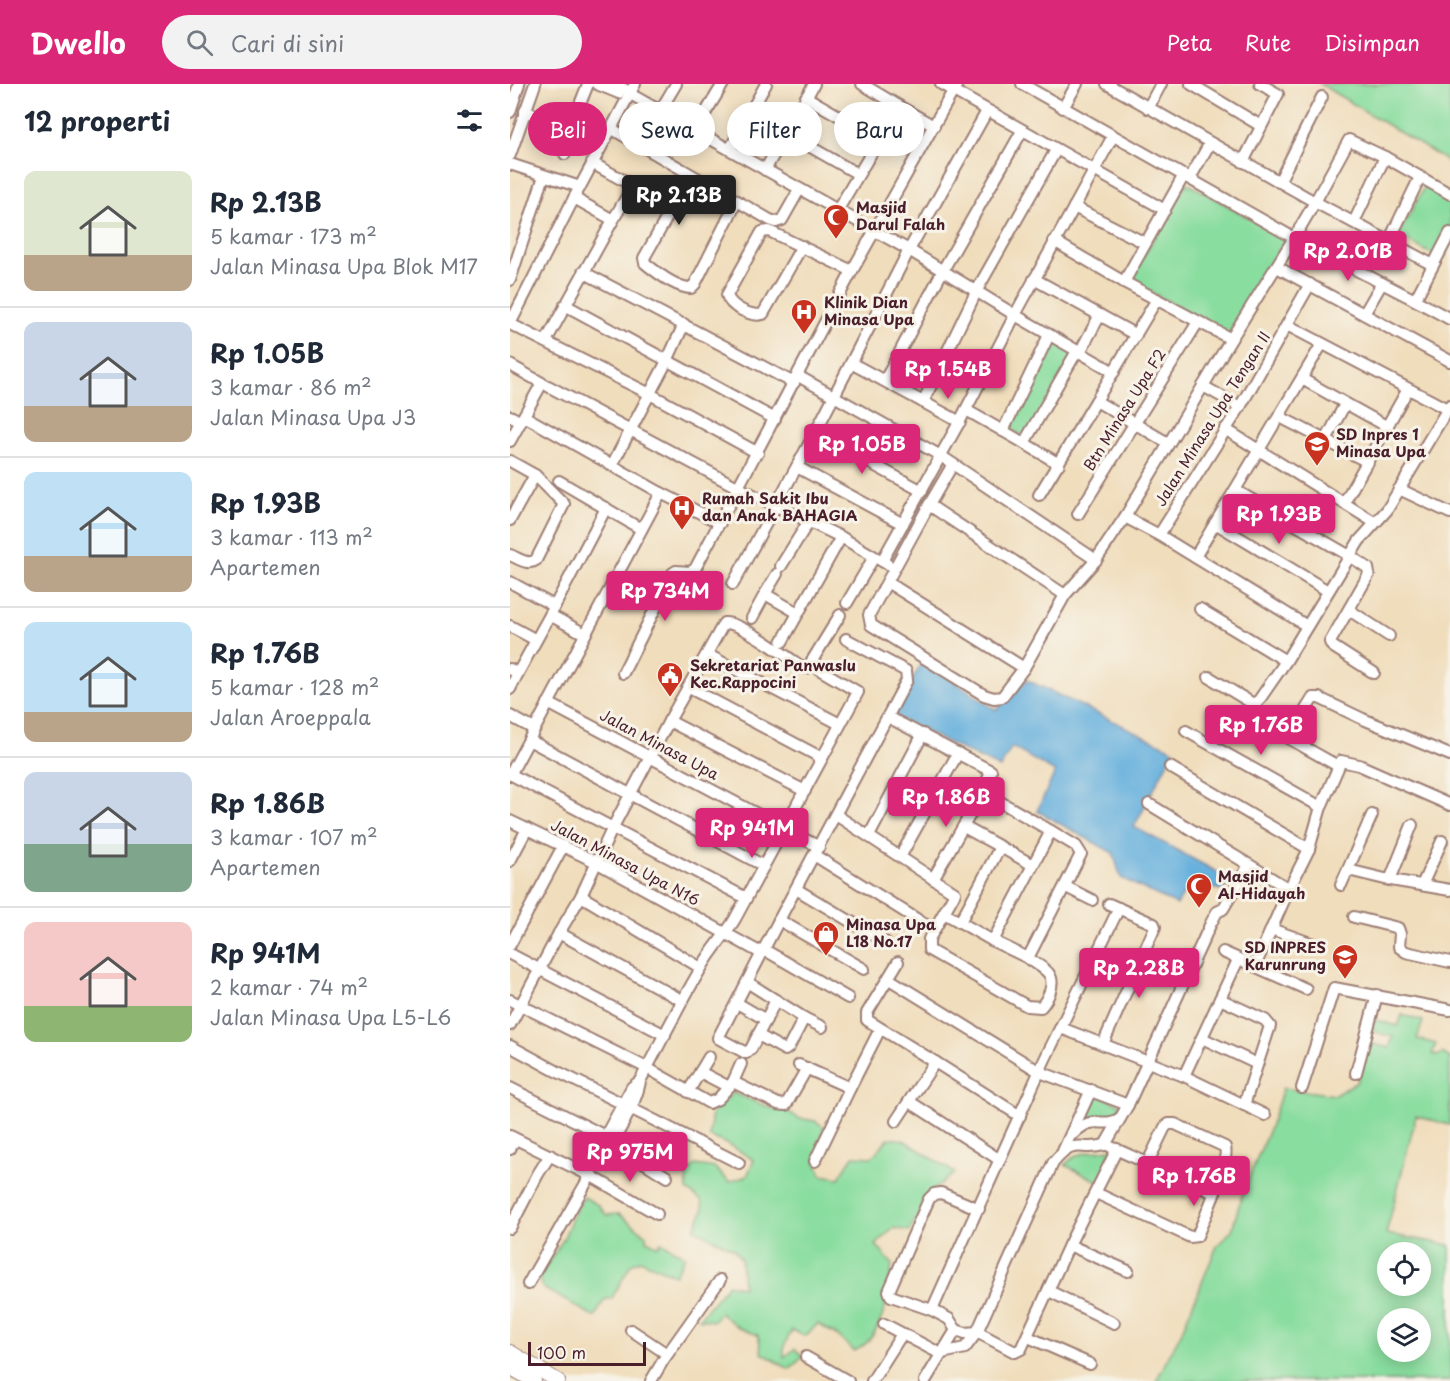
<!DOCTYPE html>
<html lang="id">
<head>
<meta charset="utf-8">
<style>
  body { margin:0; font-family:"Playpen Sans",sans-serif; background:#f2f2f3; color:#1f2937; height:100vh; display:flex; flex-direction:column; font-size:22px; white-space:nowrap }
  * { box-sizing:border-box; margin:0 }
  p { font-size:20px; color:#747a83 }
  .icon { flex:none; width:33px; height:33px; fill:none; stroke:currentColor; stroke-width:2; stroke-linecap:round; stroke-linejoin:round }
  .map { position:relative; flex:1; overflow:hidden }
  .side { display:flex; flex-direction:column; background:#fff; width:510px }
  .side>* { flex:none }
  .banner { position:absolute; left:18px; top:18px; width:570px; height:54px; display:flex; gap:12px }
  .tools { position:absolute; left:867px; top:1158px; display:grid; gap:12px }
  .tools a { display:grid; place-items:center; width:54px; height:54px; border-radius:50%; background:#fff; box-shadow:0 3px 15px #0003; font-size:30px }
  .scale { position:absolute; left:18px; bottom:15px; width:118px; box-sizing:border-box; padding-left:6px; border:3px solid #4a1f2b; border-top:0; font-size:16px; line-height:21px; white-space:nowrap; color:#4a1f2b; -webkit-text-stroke:4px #f7f3e8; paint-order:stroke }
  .price { position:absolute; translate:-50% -51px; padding:0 14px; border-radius:6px; background:#db2777; color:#fff; font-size:20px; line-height:39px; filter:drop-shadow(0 2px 3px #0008) }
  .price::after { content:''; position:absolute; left:50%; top:36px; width:18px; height:14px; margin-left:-9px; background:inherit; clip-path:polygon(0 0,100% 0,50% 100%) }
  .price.selected { background:#222; color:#fff }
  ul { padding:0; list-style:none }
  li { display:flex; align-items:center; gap:18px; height:150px; padding:0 24px }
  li+li { border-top:2px solid #e0e1e3 }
  li span { display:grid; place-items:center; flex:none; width:168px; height:120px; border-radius:12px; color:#555 }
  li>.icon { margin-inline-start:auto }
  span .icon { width:72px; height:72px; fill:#fffc; stroke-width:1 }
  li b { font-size:26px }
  h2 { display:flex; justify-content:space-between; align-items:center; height:72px; padding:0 24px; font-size:26px }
  .pill { padding:0 21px; border-radius:27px; background:#fff; box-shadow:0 3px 15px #0003; font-size:21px; line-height:54px }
  .pill.selected { background:#db2777; color:#fff }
  header { display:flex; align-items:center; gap:36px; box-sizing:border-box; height:84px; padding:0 30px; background:#db2777; color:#fff }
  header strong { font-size:28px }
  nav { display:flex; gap:33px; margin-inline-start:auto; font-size:21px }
  .search { width:420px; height:54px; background:#f2f2f3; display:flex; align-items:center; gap:15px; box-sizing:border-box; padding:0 21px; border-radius:33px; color:#747a83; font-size:22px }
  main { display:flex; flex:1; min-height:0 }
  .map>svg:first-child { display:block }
  .green { fill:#89dd9f; stroke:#6a7e65; stroke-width:1.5; fill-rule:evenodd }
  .water { fill:#64afdd; stroke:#576784; stroke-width:1.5 }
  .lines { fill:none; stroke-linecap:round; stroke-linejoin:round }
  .minor-casing { stroke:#9d7e74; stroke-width:14 }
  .major-casing { stroke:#9d7e74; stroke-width:16 }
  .minor { stroke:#fff; stroke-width:10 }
  .major { stroke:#fff; stroke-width:14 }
  .labels { text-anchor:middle; stroke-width:6; stroke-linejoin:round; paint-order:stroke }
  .poi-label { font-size:15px; font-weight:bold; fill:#4a1f2b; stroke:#f7f3e8; text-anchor:start }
  .street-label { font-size:15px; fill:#4a1f2b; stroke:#f7f3e8 }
</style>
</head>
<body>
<header>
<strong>Dwello</strong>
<div class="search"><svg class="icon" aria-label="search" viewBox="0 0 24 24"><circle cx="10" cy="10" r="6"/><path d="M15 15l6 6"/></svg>Cari di sini</div>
<nav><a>Peta</a><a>Rute</a><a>Disimpan</a></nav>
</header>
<main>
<section class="side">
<h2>12 properti<svg class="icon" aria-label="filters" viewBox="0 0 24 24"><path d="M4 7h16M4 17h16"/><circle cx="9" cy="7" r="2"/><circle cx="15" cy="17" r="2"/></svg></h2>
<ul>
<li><span style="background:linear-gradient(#dfe7d0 70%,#b9a48a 0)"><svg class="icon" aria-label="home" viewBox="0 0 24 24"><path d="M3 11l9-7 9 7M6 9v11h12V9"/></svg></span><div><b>Rp 2.13B</b><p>5 kamar · 173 m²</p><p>Jalan Minasa Upa Blok M17</p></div></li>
<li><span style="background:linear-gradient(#c9d6e8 70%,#b9a48a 0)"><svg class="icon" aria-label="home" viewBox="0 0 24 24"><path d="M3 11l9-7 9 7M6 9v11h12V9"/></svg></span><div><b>Rp 1.05B</b><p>3 kamar · 86 m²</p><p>Jalan Minasa Upa J3</p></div></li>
<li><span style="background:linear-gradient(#bfe0f5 70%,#b9a48a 0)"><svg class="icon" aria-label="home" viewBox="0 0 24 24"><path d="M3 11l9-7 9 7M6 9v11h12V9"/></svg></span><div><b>Rp 1.93B</b><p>3 kamar · 113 m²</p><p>Apartemen</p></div></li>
<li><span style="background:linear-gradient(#bfe0f5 75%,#b9a48a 0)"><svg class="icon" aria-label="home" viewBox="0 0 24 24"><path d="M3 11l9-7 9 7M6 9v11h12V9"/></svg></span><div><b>Rp 1.76B</b><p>5 kamar · 128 m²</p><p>Jalan Aroeppala</p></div></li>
<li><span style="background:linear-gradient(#c9d6e8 60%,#7fa58c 0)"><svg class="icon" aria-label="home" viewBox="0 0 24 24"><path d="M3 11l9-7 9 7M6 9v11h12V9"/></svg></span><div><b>Rp 1.86B</b><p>3 kamar · 107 m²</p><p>Apartemen</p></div></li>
<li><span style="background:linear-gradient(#f6c9c9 70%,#8fb573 0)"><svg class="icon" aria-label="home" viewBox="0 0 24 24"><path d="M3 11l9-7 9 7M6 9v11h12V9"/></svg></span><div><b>Rp 941M</b><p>2 kamar · 74 m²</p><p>Jalan Minasa Upa L5-L6</p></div></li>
</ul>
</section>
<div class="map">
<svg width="940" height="1297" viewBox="0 0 940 1297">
  <rect width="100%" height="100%" fill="#f7f3e8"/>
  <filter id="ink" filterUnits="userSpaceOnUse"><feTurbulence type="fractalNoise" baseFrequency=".0167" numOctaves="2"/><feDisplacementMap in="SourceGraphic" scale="12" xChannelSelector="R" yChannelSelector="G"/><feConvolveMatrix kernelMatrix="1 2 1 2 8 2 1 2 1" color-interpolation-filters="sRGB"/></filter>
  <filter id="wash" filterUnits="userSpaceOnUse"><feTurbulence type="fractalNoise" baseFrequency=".008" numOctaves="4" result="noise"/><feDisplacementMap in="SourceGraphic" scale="24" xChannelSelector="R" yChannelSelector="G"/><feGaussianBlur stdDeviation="1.35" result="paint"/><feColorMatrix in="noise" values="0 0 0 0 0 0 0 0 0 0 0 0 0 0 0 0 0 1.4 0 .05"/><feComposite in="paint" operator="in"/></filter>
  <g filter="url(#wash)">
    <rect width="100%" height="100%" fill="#f0ddbc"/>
    <g class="green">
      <polygon points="810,0 940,0 940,79"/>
      <polygon points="917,98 940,111 940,149 927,173 888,152"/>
      <polygon points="677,99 777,155 718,250 619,196"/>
      <polygon points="540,254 569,270 520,355 498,344"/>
      <path d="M892,931L913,937L907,955L926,960L922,970L928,972L932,969L940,974V1041L906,1032L876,1150L940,1161V1297H646L671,1249L707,1162L722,1146L732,1111L762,1038L773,1004L825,1011L847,998L860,959L879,964L883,953L862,947L865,936L888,942ZM878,1168H910V1202H878ZM878,1234H910V1268H878Z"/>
      <path d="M223,1009L266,1026H276L288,1034L305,1037L314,1043L306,1077L311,1091L329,1094L343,1072L362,1073L379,1054L394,1056L445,1089L423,1106L399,1147L383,1144L366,1161L382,1180C379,1208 374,1255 344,1267L328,1252L308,1240L295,1252L282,1246L274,1262V1273L285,1265L293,1273L279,1285L252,1269L248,1251L229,1244L210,1229L203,1237L189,1235L218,1200L233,1203L231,1175L224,1165L184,1145L193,1127L192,1117L177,1106L176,1091L185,1081L205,1084L219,1098L237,1092L244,1076L223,1063L199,1052L202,1029Z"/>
      <path d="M586,1010L611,1021C600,1041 593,1029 576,1034L574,1032Z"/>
      <path d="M601,1065L603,1066L589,1098L555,1081C566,1067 584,1068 601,1065Z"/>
      <polygon points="74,1113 88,1121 96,1131 109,1130 136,1151 137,1156 148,1162 151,1158 175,1172 165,1191 130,1176 121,1180 102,1214 94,1216 85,1233 33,1204 29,1193 53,1156 66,1125"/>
    </g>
    <polygon class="water" points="413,576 486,626 517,596 664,666 624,743 722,796 713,806 694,803 689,811 675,807 667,821 611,794 603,769 527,727 545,688 502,663 490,684 383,632"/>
  </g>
  <g filter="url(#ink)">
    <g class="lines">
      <g class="minor-casing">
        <g id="minor">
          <polyline points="87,0 109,9"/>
          <polyline points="104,0 120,8 122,11 399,166 505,231 603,52"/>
          <polyline points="352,0 389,22"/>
          <polyline points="431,0 655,126"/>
          <polyline points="512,0 784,154 721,255 615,433 586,476 555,511 514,584"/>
          <polyline points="597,0 805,118 784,154 905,216"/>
          <polyline points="681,0 751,42"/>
          <polyline points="296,13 369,55"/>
          <polyline points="553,24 567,0"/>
          <polyline points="638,24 651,0"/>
          <polyline points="15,27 60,45"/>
          <polyline points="150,27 166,0"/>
          <polyline points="0,28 9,0"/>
          <polyline points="102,45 260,136 266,138 272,136 289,106"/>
          <polyline points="185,46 213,0"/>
          <polyline points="276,49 348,90"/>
          <polyline points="220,65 256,0"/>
          <polyline points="55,70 60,45 78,0"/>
          <polyline points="0,71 25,0"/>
          <polyline points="733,78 768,10 750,0"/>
          <polyline points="82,79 120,100"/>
          <polyline points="0,80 70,103"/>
          <polyline points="255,86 304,0"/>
          <path d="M181,91L134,174L135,179C147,189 167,204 181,204L185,200L227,117"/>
          <polyline points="680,94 700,59"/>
          <polyline points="769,98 812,13"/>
          <polyline points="64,114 0,240 140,310 248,369"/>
          <polyline points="564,123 635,159"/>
          <polyline points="327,127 389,22 424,42"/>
          <polyline points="103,136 119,109"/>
          <polyline points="844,138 875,73"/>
          <polyline points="940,149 905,216 940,235"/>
          <polyline points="544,157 614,198 721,255"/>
          <polyline points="879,157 910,93"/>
          <path d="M292,162L253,230C241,233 220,223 217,211L252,148L259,147L342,187"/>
          <polyline points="923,181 805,118 839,56 875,73 940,110"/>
          <polyline points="767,183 940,277"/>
          <polyline points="73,188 284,299"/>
          <polyline points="524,195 626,251"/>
          <polyline points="0,196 34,92"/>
          <polyline points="614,198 674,91"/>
          <polyline points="55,221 265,335"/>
          <polyline points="854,230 872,199"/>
          <polyline points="777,241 937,325"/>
          <polyline points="36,257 103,136 64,114 125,0"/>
          <polyline points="570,268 590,231"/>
          <polyline points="341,279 450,338"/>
          <polyline points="0,281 32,299 0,357"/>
          <polyline points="288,292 431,372 586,476"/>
          <polyline points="792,295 878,343"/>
          <polyline points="375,296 433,186 512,47"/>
          <polyline points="38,302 229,404 331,453 377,480"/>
          <polyline points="693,302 730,323"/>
          <polyline points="586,317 647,215"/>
          <polyline points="413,318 467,206 546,66"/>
          <polyline points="456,326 514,359"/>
          <polyline points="0,332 11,338"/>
          <polyline points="14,332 151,409 210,439"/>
          <polyline points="770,333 858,378"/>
          <polyline points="715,345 864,438"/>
          <polyline points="493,347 539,251"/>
          <polyline points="305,349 412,407"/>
          <polyline points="816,356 835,320"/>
          <path d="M0,377L25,391L54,420L26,476C18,482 8,474 0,471"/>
          <polyline points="549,380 514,359 567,267"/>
          <polyline points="102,381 157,277 174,240"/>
          <polyline points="287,383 393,440"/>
          <polyline points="49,397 131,445"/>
          <polyline points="889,405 940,429"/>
          <polyline points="725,406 840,472 858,484 859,490 820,558 822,562 864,589"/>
          <polyline points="529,411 586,317 658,359"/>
          <polyline points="834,419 898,305"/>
          <polyline points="419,421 443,380"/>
          <polyline points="568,430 688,238"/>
          <polyline points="615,433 649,451 797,542"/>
          <polyline points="0,436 25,391"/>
          <polyline points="705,439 818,507"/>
          <polyline points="649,451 730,323 800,200"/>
          <polyline points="685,473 812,260"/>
          <polyline points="372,477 451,335 505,231 604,288"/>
          <polyline points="271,482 299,437"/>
          <polyline points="267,490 255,510 288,529"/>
          <polyline points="0,498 44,522"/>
          <polyline points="377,498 514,584 492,613 484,614 474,611 361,541 359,531 419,421 555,511"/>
          <polyline points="223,500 305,349 399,166 477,27"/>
          <polyline points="337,519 364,473"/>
          <polyline points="690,525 776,577"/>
          <polyline points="839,526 879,552"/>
          <polyline points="242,534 255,510"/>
          <polyline points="0,542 26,556"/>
          <polyline points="75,550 40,531 96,424"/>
          <polyline points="272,558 331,453"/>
          <polyline points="198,571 330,640"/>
          <polyline points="300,580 330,531"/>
          <polyline points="0,585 8,589 0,605"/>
          <polyline points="8,589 40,531"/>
          <polyline points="113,589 163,489 166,487 180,488 185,485 342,187 447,0"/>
          <polyline points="699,593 745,621"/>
          <polyline points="178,603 312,674"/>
          <polyline points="38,619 309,763"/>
          <polyline points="0,632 24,645"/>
          <polyline points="378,633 481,687 473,708 423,795"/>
          <polyline points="159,637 295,707"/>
          <polyline points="731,642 776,577 849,457 877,426 940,321"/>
          <polyline points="676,647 811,723"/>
          <polyline points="19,656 254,782"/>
          <polyline points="828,682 778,654 803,614 809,614 853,635 940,671"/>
          <polyline points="660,683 799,765"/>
          <polyline points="0,690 236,814"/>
          <polyline points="0,691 151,409"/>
          <polyline points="639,720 779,805"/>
          <path d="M326,731L445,809L419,855V866L517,922L531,923C537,916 546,900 539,890C535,884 524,879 518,874L571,770L566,762L541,747"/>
          <polyline points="0,737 86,778 251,869"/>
          <polyline points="454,743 523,781"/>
          <polyline points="359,752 413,650"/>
          <polyline points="304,771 424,846"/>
          <polyline points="390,773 448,669"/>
          <polyline points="0,777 17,745"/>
          <polyline points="838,786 875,795 940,806"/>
          <polyline points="880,796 902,741"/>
          <polyline points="831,801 862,731"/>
          <polyline points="912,801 932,757"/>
          <polyline points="556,803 582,816"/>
          <polyline points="286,805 375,858"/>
          <polyline points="71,812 191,884"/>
          <polyline points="434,829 483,857 541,747 473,708"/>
          <polyline points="844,833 888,844 890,850 889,863 896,868 940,878"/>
          <polyline points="269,836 354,885"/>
          <polyline points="450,838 490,763"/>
          <polyline points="761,845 806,861"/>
          <polyline points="49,849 173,917"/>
          <polyline points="483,857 518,874"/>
          <polyline points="0,861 53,762"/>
          <polyline points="253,865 338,914"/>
          <polyline points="713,868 796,905"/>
          <polyline points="0,870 155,951"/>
          <polyline points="388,878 357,929 357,936 425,978"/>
          <polyline points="745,882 779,805 799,765 811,723 831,677 849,681 940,721"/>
          <polyline points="379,895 530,988 618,1021"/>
          <path d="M237,898C256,910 275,922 294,934L279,963L275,966L248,951L266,916"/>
          <polyline points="710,915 755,936 760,942 734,1021"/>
          <polyline points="0,916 137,984 199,1019 208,1015 223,998 268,1020 276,1021 297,984"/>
          <polyline points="227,919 256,936"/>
          <polyline points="294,934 312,943"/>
          <path d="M0,941L49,849L71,812L102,745L159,637L214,539C230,537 277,573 292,583L297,584L300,580L348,608L225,835C215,852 203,864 193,881C170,919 151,958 130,997C127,1019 100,1066 84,1082"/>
          <polyline points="551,944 674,992 755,1031"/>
          <polyline points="248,951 241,965 236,969 208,954 269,836 397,596 396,587 336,555"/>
          <polyline points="692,954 747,980"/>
          <polyline points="593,960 645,843 644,840 599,820"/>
          <polyline points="0,962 46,987 113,1020"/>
          <polyline points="289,981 340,1004 305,1077"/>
          <polyline points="190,988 199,973"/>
          <polyline points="846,989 867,911"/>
          <polyline points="674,992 728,876"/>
          <polyline points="223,998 231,980"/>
          <polyline points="0,1004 95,1052"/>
          <polyline points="340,1004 367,951"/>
          <polyline points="792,1004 824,904 940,926"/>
          <polyline points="178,1008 190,988 219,1003"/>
          <polyline points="400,1018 490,1076"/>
          <polyline points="120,1024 229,1079"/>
          <polyline points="386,1037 425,978 510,1032"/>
          <path d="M563,1050C585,1028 593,1046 610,1034"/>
          <polyline points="0,1052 83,1093 147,1130"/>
          <polyline points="102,1058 157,1093"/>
          <path d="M595,1061C569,1068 565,1052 543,1079L467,1248L455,1264L432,1269L446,1246L455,1249L467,1248L505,1268L511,1265L559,1161L607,1065"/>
          <polyline points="595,1061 618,1021 701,839 707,828 713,825 739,781"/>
          <polyline points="601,1063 704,1109"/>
          <polyline points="0,1065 5,1055"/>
          <polyline points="553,1067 581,1006"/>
          <path d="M586,1109L680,1153L687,1152C694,1135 720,1078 715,1063L665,1040H659L655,1043L637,1080"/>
          <polyline points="0,1144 28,1090 40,1071"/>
          <polyline points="559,1161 618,1187"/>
          <polyline points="18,1200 80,1092 85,1071 122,1003 130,997"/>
          <polyline points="539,1207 604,1239"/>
          <polyline points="422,1226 381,1212 379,1207 419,1115 424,1110 431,1109 469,1125"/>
          <polyline points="374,1240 431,1270"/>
          <polyline points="121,1246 157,1270"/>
          <polyline points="446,1246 439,1235 422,1226 535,975 609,824"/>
          <polyline points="518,1253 580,1280"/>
          <polyline points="296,1273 338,1297"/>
          <polyline points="141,1297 154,1275 210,1196"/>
          <polyline points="362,1297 392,1250"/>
          <polyline points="415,1297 432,1269"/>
        </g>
      </g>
      <g class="major-casing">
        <g id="major">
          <polyline points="0,1268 48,1297"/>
          <polyline points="0,1283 24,1297"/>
        </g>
      </g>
      <use href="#minor" class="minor"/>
      <use href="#major" class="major"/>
    </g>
  </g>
  <defs>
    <g id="mosque-pin" transform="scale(1.35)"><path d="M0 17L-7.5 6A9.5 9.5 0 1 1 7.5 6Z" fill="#c8321e" stroke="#f7f3e8"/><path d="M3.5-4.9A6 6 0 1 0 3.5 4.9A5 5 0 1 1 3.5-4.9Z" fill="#fff"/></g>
    <g id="hospital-pin" transform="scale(1.35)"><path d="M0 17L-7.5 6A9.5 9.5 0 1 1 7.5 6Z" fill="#c8321e" stroke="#f7f3e8"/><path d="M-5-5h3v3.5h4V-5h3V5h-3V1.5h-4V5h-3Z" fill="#fff"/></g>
    <g id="school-pin" transform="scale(1.35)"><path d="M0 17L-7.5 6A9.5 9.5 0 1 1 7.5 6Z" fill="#c8321e" stroke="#f7f3e8"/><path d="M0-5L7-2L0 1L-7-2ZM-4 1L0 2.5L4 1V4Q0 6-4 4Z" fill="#fff"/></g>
    <g id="civic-pin" transform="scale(1.35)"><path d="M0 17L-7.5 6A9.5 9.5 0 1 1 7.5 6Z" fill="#c8321e" stroke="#f7f3e8"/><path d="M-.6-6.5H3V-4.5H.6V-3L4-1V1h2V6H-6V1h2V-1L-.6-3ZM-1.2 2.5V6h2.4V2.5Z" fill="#fff"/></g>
    <g id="shop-pin" transform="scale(1.35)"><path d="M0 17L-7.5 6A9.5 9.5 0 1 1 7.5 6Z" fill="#c8321e" stroke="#f7f3e8"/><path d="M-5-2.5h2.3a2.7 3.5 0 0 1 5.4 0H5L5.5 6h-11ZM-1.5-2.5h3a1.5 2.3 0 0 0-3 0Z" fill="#fff"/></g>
  </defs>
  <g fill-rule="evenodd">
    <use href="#mosque-pin" x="326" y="133"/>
    <use href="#hospital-pin" x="294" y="228"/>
    <use href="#school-pin" x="807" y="360"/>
    <use href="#hospital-pin" x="172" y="424"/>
    <use href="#civic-pin" x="160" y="591"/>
    <use href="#mosque-pin" x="689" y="802"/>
    <use href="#shop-pin" x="316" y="850"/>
    <use href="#school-pin" x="835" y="873"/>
  </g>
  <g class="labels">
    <g class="poi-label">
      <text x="346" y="129">Masjid<tspan x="346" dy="17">Darul Falah</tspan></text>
      <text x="314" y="224">Klinik Dian<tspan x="314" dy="17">Minasa Upa</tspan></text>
      <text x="826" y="356">SD Inpres 1<tspan x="826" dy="17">Minasa Upa</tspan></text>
      <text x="192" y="420">Rumah Sakit Ibu<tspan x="192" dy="17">dan Anak BAHAGIA</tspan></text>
      <text x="180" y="587">Sekretariat Panwaslu<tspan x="180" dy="17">Kec.Rappocini</tspan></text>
      <text x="708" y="798">Masjid<tspan x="708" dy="17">Al-Hidayah</tspan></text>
      <text x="336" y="846">Minasa Upa<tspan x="336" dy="17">L18 No.17</tspan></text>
      <text x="816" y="869" text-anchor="end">SD INPRES<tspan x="816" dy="17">Karunrung</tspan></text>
    </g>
    <g class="street-label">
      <text transform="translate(615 326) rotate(-58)" y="5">Btn Minasa Upa F2</text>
      <text transform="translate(703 335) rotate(-58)" y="5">Jalan Minasa Upa Tengan II</text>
      <text transform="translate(149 661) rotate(28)" y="5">Jalan Minasa Upa</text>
      <text transform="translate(115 779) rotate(28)" y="5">Jalan Minasa Upa N16</text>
    </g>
  </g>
</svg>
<div class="tools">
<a><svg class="icon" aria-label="locate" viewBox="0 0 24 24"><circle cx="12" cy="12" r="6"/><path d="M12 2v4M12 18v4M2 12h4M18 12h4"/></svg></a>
<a><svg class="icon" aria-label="layers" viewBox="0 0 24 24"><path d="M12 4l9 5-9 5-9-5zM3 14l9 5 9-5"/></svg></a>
</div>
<div class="scale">100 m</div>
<b class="price selected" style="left:169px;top:142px">Rp 2.13B</b>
<b class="price" style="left:838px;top:198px">Rp 2.01B</b>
<b class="price" style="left:438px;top:316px">Rp 1.54B</b>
<b class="price" style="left:352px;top:391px">Rp 1.05B</b>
<b class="price" style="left:769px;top:461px">Rp 1.93B</b>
<b class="price" style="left:155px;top:538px">Rp 734M</b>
<b class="price" style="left:751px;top:672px">Rp 1.76B</b>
<b class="price" style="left:436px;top:744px">Rp 1.86B</b>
<b class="price" style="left:242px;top:775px">Rp 941M</b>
<b class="price" style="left:629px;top:915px">Rp 2.28B</b>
<b class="price" style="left:120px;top:1099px">Rp 975M</b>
<b class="price" style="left:684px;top:1123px">Rp 1.76B</b>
<div class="banner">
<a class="pill selected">Beli</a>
<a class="pill">Sewa</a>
<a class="pill">Filter</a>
<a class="pill">Baru</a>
</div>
</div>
</main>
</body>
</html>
